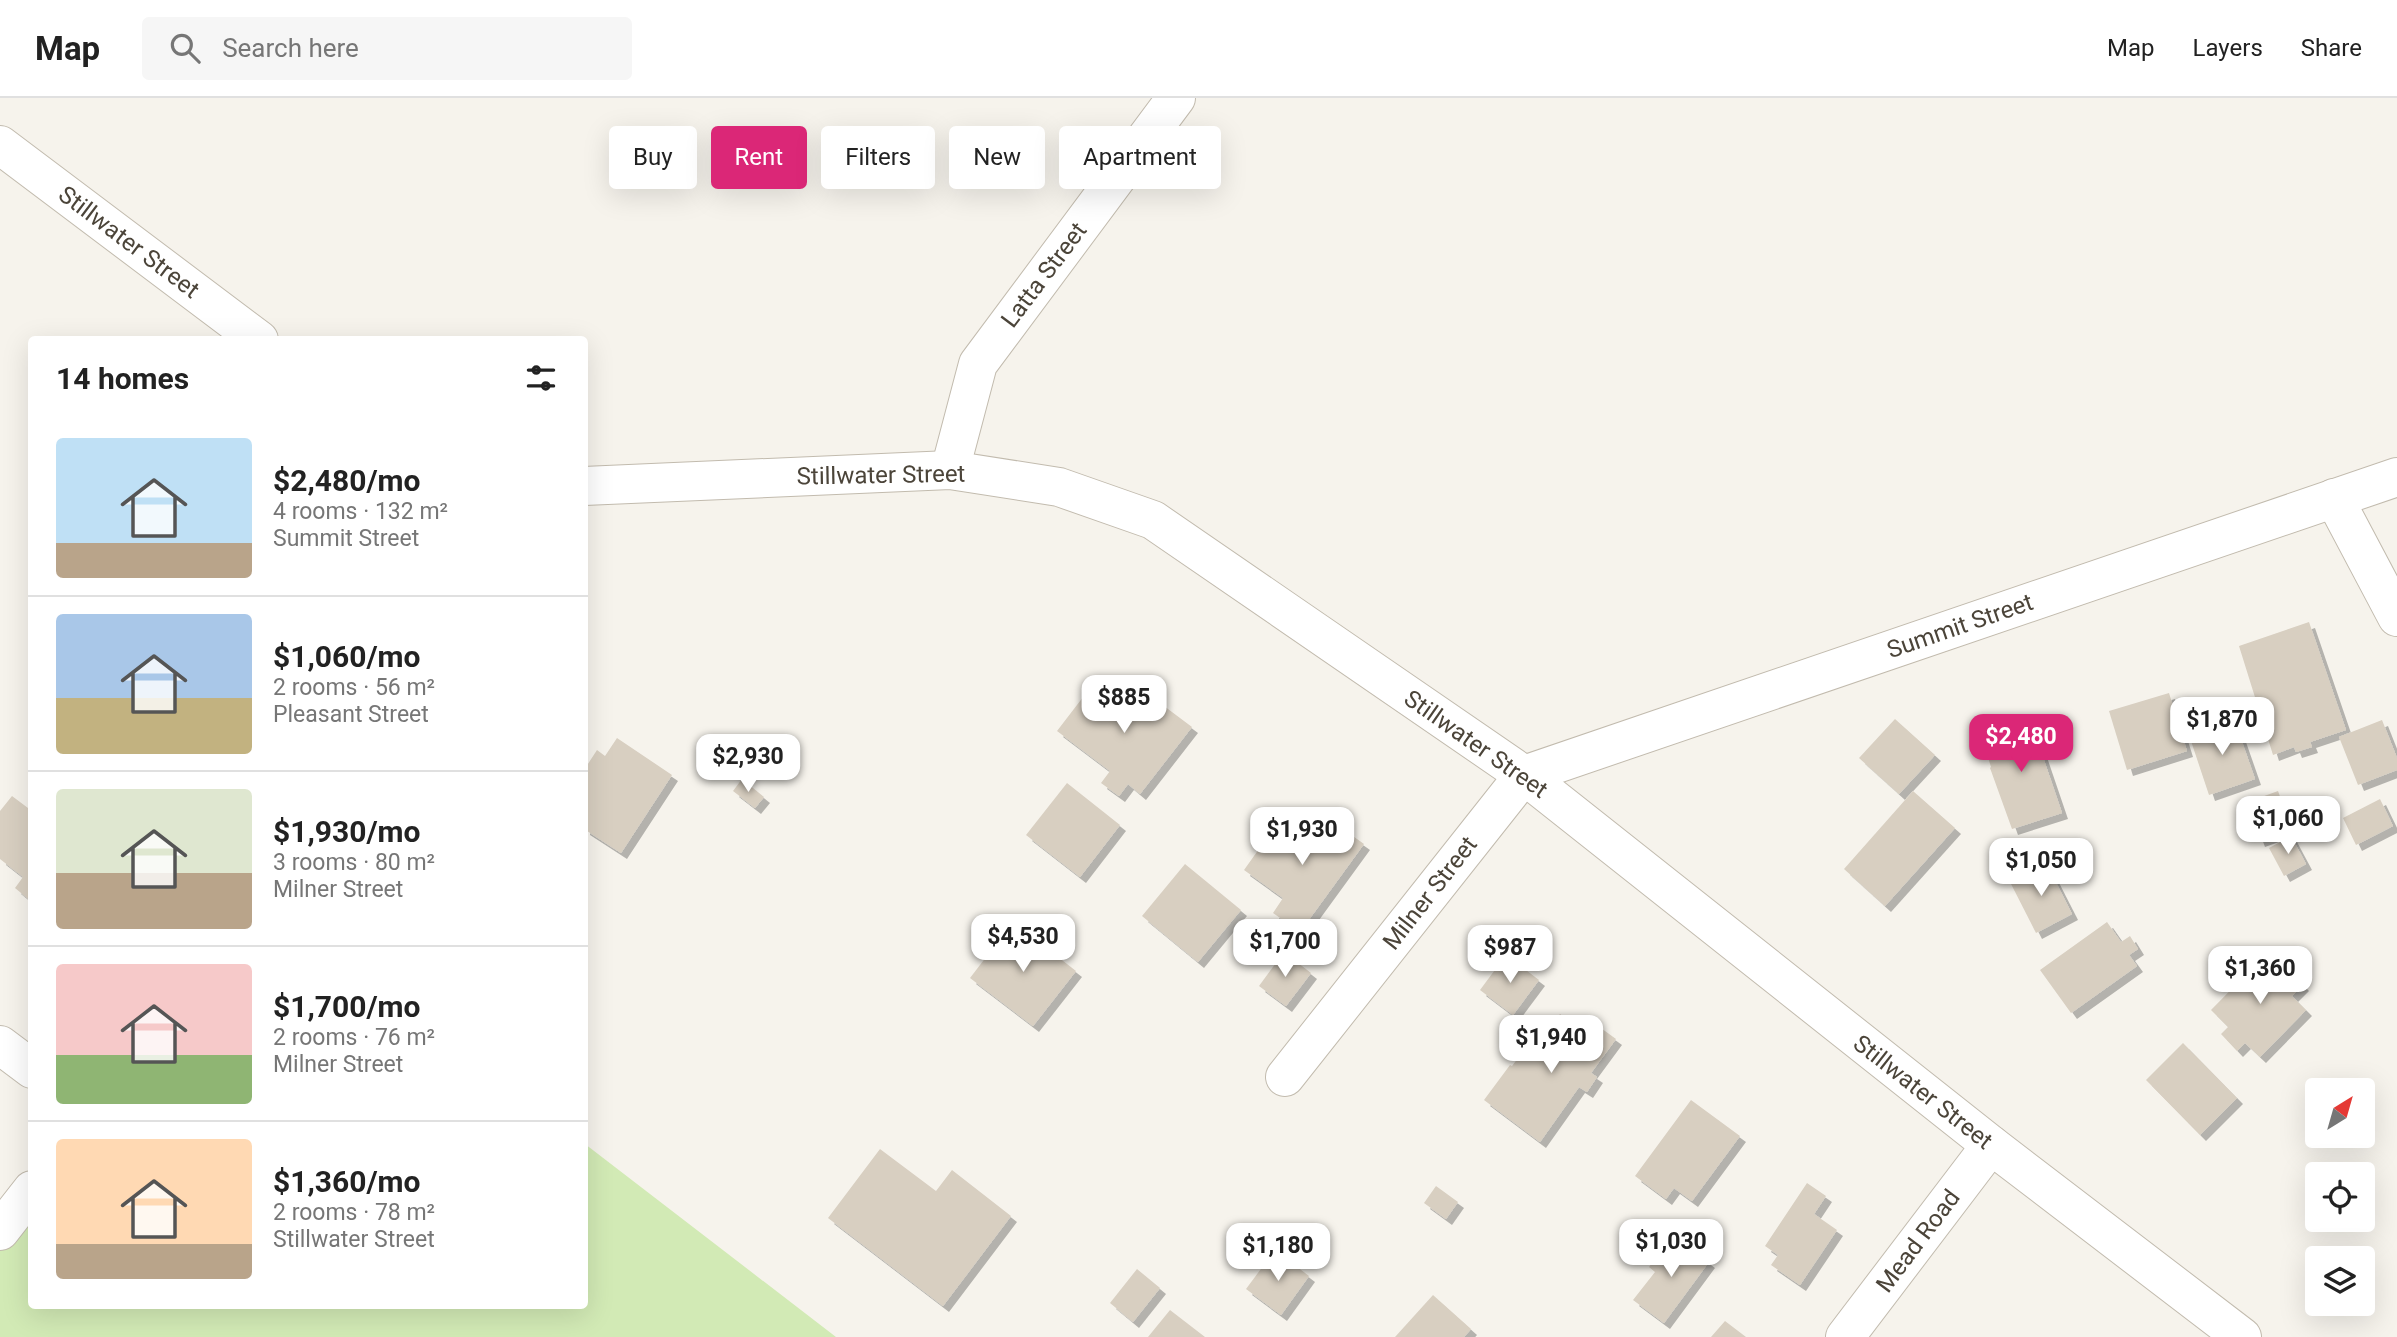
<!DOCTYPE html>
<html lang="en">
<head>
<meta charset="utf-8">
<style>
  body { margin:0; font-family:Roboto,sans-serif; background:#f6f6f6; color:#222; height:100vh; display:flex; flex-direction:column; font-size:26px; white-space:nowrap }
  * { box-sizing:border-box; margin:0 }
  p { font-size:23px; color:#767676 }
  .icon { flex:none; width:38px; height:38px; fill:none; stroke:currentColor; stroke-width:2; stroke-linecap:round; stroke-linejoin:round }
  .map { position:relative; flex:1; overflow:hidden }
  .side { position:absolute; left:28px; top:238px; width:560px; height:973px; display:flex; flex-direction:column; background:#fff; border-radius:7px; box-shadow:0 7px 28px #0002 }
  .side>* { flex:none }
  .top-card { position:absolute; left:609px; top:28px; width:665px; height:63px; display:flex; gap:14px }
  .needle { width:46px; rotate:37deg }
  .buttons { position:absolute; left:2305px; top:980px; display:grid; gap:14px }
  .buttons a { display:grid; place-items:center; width:70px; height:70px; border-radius:7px; background:#fff; box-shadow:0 7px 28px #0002; font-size:35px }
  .price { position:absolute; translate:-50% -60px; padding:0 16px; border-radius:14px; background:#fff; color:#222; font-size:23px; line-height:46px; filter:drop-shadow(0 2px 4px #0008) }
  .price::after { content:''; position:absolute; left:50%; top:42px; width:21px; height:16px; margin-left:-10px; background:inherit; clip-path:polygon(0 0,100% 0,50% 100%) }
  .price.current { background:#db2777; color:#fff }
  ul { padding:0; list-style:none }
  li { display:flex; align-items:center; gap:21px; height:175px; padding:0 28px }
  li+li { border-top:2px solid #e0e0e0 }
  li span { display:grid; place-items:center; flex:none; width:196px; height:140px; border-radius:7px; color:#555 }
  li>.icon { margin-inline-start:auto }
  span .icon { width:84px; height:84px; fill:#fffc; stroke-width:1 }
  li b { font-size:30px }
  h2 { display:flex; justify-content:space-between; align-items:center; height:84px; padding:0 28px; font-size:30px }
  .tag { padding:0 24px; border-radius:7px; background:#fff; box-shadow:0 7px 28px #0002; font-size:24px; line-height:63px }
  .tag.current { background:#db2777; color:#fff }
  header { display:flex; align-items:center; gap:42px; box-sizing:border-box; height:98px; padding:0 35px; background:#fff; border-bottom:2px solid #e0e0e0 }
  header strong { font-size:33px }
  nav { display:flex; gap:38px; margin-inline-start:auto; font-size:24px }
  .search { width:490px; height:63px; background:#f6f6f6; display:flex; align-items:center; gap:18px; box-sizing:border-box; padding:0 24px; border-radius:7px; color:#767676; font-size:26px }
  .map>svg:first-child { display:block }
  .green { fill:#d2eab5 }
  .building { fill:#d8cfc1; filter:url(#shadow) }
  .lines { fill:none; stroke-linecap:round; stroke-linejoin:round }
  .minor-casing { stroke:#c2bbae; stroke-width:40 }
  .tertiary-casing { stroke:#c2bbae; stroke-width:40 }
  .minor { stroke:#fff; stroke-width:38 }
  .tertiary { stroke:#fff; stroke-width:38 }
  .labels { text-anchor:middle; stroke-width:5; stroke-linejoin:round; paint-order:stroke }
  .street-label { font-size:24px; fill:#4b4439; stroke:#fff }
</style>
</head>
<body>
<header>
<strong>Map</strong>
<div class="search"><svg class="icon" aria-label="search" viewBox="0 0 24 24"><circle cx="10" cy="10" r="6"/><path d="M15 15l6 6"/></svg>Search here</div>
<nav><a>Map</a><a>Layers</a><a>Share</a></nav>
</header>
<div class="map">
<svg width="2397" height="1239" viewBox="0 0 2397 1239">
  <defs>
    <filter id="shadow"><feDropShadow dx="6" dy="6" stdDeviation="0" flood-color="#0004"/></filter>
  </defs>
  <rect width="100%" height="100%" fill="#f6f3ec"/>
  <polygon class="green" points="585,1046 836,1239 0,1239 0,1151 31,1110 32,1208 584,1208"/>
  <g class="building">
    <polygon points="2309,524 2346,632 2310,644 2312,649 2296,654 2294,649 2273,657 2239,548"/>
    <polygon points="1100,577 1147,613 1156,602 1192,629 1140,696 1128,686 1119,698 1101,685 1110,673 1057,633"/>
    <polygon points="2169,595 2187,653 2127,672 2109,613"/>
    <polygon points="1895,621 1935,657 1899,696 1859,660"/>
    <polygon points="2030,621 2062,715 2012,731 1990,670 1991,669 1981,637"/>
    <polygon points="2234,621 2255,681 2209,697 2189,637"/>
    <polygon points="2382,622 2397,660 2397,672 2358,687 2339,639"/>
    <polygon points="617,640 672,677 621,755 584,731 584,672 597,652 605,658"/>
    <polygon points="742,681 764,699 755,710 733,693"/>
    <polygon points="1067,685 1120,727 1080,779 1026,737"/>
    <polygon points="1913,693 1955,730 1885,808 1844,771"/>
    <polygon points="2278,693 2292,731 2259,743 2245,705"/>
    <polygon points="12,698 32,713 32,804 15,790 23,779 0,761 0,713"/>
    <polygon points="2380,701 2393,728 2356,747 2343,720"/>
    <polygon points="1286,713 1325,741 1336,726 1364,746 1300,834 1273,815 1283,800 1244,772"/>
    <polygon points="2291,738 2306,766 2284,778 2269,750"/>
    <polygon points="2046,765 2072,816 2036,835 2010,784"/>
    <polygon points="1185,766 1241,812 1198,864 1142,818"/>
    <polygon points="1013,824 1076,873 1033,928 970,880"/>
    <polygon points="2107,824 2121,844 2130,838 2138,851 2129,857 2137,868 2071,915 2040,872"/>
    <polygon points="2269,853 2303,887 2292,898 2306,912 2260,959 2245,945 2237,953 2221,936 2228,929 2211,912"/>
    <polygon points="1284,854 1311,875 1286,908 1259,888"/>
    <polygon points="1506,857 1539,882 1513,917 1480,892"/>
    <polygon points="1560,916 1575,927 1583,917 1616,941 1591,975 1597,979 1587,994 1579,989 1540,1044 1484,1002 1510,967 1512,968 1522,955 1528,959"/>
    <polygon points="2183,945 2237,1000 2200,1037 2146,982"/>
    <polygon points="1691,1002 1740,1038 1692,1103 1674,1090 1666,1101 1635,1078"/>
    <polygon points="880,1051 936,1093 952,1072 1011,1118 943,1208 828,1120"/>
    <polygon points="1807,1085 1826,1098 1814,1116 1837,1132 1800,1187 1771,1167 1778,1157 1765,1148"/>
    <polygon points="1436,1088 1458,1104 1446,1121 1424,1105"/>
    <polygon points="1673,1137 1709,1164 1664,1225 1633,1202 1655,1174 1649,1169"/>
    <polygon points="1275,1152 1309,1178 1281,1217 1246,1191"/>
    <polygon points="1137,1171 1160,1190 1133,1224 1110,1205"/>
    <polygon points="1433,1197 1471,1231 1464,1239 1395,1239"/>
    <polygon points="1170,1212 1205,1239 1148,1239"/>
    <polygon points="1725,1223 1746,1239 1711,1239"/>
  </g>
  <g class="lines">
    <g class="minor-casing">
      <g id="minor">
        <polyline points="950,372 978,266 1176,0"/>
        <polyline points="2334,400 2397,519"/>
        <polyline points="0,947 32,971"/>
        <polyline points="1285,979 1524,677 2397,379"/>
        <polyline points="0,1133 32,1092"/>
        <polyline points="1845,1239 1991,1047"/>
      </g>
    </g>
    <g class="tertiary-casing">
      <g id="tertiary">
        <polyline points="0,47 259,242"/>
        <polyline points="584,388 950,372 1059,389 1153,422 1524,677 1991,1047 2242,1239"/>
      </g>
    </g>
    <use href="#minor" class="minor"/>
    <use href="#tertiary" class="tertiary"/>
  </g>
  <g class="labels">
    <g class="street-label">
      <text transform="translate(129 144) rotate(37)" y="8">Stillwater Street</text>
      <text transform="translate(1044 177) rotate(-53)" y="8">Latta Street</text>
      <text transform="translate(881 377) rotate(-1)" y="8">Stillwater Street</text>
      <text transform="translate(1960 528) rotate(-19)" y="8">Summit Street</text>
      <text transform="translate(1476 646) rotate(35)" y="8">Stillwater Street</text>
      <text transform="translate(1430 795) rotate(-52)" y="8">Milner Street</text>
      <text transform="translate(1923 994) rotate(38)" y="8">Stillwater Street</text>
      <text transform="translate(1918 1143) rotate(-53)" y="8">Mead Road</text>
    </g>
  </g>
</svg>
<div class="buttons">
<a><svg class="needle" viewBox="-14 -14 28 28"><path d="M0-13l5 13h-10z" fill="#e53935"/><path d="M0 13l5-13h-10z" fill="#767676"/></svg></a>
<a><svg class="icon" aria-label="locate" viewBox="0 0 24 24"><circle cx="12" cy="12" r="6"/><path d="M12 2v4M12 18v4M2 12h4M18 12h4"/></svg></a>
<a><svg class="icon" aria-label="layers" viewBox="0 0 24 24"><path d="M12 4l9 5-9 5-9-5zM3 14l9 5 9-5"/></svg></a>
</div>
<b class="price" style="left:1124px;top:637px">$885</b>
<b class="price" style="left:2222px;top:659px">$1,870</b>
<b class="price current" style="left:2021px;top:676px">$2,480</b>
<b class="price" style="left:748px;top:696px">$2,930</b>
<b class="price" style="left:2288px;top:758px">$1,060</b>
<b class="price" style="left:1302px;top:769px">$1,930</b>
<b class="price" style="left:2041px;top:800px">$1,050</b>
<b class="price" style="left:1023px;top:876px">$4,530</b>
<b class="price" style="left:1285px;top:881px">$1,700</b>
<b class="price" style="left:1510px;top:887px">$987</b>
<b class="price" style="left:2260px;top:908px">$1,360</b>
<b class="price" style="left:1551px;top:977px">$1,940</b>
<b class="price" style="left:1671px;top:1181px">$1,030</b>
<b class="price" style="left:1278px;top:1185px">$1,180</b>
<div class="top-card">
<a class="tag">Buy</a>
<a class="tag current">Rent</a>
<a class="tag">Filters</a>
<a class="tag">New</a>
<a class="tag">Apartment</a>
</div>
<section class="side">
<h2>14 homes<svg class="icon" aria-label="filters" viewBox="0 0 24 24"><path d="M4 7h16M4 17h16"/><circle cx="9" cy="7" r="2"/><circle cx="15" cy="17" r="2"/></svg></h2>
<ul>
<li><span style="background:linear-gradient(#bfe0f5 75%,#b9a48a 0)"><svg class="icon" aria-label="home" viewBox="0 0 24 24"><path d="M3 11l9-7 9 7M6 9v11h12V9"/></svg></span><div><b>$2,480/mo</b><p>4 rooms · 132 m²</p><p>Summit Street</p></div></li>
<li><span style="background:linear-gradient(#a9c7e8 60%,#c2b280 0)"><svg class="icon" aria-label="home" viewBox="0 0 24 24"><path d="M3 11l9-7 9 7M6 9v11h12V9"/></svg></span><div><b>$1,060/mo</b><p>2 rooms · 56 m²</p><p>Pleasant Street</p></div></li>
<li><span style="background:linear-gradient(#dfe7d0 60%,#b9a48a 0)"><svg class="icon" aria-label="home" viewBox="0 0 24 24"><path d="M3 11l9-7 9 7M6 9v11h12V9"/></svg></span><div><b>$1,930/mo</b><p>3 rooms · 80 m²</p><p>Milner Street</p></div></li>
<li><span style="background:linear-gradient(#f6c9c9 65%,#8fb573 0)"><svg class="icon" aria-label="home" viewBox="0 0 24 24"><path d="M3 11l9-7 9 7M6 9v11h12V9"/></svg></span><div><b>$1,700/mo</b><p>2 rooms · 76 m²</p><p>Milner Street</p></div></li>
<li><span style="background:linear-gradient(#ffd9b3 75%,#b9a48a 0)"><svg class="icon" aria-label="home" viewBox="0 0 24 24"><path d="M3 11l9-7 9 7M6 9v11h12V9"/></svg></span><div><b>$1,360/mo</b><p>2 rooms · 78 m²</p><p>Stillwater Street</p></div></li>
</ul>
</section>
</div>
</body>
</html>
